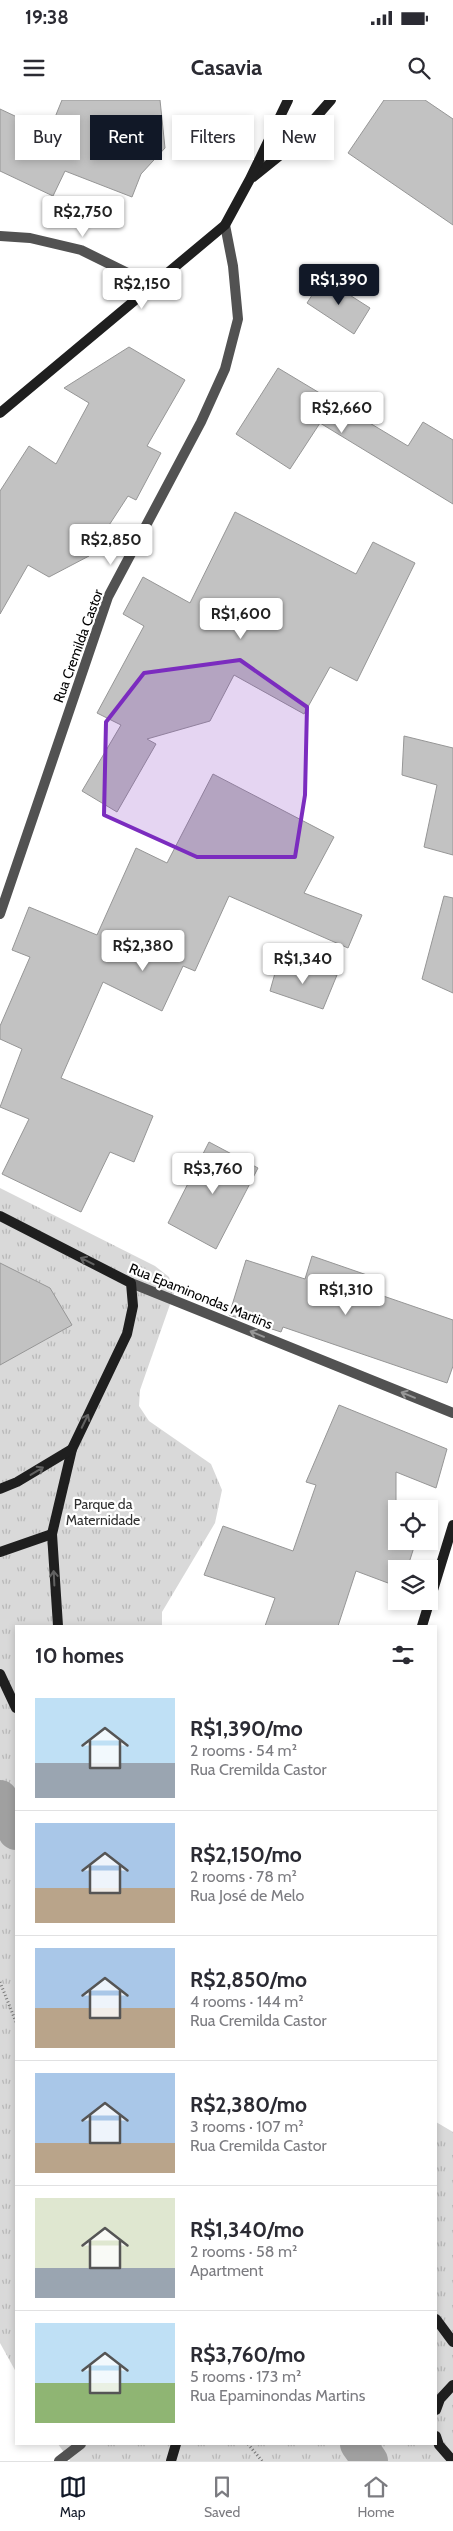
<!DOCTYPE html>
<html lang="en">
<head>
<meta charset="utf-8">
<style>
  body { margin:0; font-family:Cabin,sans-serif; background:#f7f7f7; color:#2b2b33; height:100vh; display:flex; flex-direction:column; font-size:19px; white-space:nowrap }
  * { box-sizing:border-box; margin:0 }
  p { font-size:16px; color:#7c7c81 }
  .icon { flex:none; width:28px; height:28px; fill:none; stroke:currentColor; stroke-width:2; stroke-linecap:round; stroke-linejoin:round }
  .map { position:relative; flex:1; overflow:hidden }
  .panel { position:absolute; left:15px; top:1525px; width:422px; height:820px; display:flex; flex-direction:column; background:#fff; border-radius:0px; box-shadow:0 2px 8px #0003 }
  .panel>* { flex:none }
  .hud { position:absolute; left:15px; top:15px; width:424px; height:45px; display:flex; gap:10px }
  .controls { position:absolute; left:388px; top:1400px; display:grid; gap:10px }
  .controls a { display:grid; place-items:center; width:50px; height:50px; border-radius:0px; background:#fff; box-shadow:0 2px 8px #0003; font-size:25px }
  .price { position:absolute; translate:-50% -42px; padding:0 11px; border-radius:5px; background:#fff; color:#222; font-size:16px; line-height:32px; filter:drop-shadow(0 1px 2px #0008) }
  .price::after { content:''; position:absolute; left:50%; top:30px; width:15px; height:11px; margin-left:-8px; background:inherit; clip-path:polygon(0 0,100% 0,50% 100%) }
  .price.selected { background:#111827; color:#fff }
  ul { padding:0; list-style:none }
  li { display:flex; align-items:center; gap:15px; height:125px; padding:0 20px }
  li+li { border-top:1px solid #e1e1e2 }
  li span { display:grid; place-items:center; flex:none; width:140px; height:100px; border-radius:0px; color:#555 }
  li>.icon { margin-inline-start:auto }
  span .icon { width:60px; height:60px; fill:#fffc; stroke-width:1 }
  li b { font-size:21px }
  h2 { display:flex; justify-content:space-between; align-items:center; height:60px; padding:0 20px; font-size:21px }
  .pill { padding:0 18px; border-radius:0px; background:#fff; box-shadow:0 2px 8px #0003; font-size:18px; line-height:45px }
  .pill.selected { background:#111827; color:#fff }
  .status { display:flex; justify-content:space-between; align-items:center; height:35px; padding:0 25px; background:#fff; direction:ltr }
  .status svg { height:14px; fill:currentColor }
  header { display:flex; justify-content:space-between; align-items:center; height:65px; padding:0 20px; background:#fff; font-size:22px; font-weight:700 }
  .dock { display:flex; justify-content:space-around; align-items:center; height:70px; border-top:1px solid #e1e1e2; background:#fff; font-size:14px; color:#7c7c81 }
  .dock a { display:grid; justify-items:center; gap:2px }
  .dock .selected { color:#111827 }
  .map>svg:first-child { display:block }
  .grass { fill:url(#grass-tufts) }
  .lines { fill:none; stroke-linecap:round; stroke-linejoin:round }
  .canal { stroke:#a0a0a0; stroke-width:36 }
  .building { fill:#c2c2c2; stroke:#969696 }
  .path { stroke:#747474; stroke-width:3; stroke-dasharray:1 2.5; stroke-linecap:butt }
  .street { stroke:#525252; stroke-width:10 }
  .secondary { stroke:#1f1f1f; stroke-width:10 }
  .oneway { stroke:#626262 }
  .oneway2 { stroke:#979797 }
  .marked { fill:#7b2cbf; fill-opacity:0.2; stroke:#7b2cbf; stroke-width:4; stroke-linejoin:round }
  .labels { text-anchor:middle; stroke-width:4.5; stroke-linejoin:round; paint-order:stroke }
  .street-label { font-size:14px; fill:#000; stroke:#fff }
  .park-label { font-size:14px; fill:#303030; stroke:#fff }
</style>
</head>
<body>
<div class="status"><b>19:38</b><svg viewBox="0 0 49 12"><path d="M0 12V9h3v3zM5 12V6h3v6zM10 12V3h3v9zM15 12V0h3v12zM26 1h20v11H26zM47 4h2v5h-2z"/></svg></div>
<header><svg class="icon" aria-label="menu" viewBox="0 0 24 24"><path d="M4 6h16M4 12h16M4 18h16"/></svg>Casavia<svg class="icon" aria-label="search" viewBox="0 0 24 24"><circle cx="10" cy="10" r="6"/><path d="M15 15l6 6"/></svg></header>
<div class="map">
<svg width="453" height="2361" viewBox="0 0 453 2361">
  <defs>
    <pattern id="grass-tufts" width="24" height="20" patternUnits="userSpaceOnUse" patternTransform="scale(1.25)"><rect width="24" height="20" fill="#d9d9d9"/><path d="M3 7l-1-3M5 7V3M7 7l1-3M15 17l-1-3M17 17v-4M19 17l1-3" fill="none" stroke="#b8b8b8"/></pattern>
  </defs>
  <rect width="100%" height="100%" fill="#fff"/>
  <g class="grass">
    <polygon points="0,1088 155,1166 169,1177 174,1193 140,1290 139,1306 149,1321 211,1364 222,1390 215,1423 162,1512 162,1526 16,1526 16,2272 0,2243"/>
    <polygon points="436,2022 453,2032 453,2361 70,2361 58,2344 436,2344"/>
  </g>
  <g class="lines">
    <g class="canal">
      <polyline points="0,1698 16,1732"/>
      <polyline points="358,2344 370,2361"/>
    </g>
  </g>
  <g class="building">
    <polygon points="62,0 160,0 165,48 141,74 132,97 65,71 53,96 0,71 0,9 49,32"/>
    <polygon points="384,0 425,0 453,19 453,125 348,53"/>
    <polygon points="323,178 370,208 354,234 307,203"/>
    <polygon points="129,247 185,280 147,346 161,353 136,400 128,396 89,456 49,477 28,465 0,514 0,391 29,346 56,364 89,303 64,288"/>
    <polygon points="278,268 408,346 423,322 453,340 453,404 320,323 290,369 236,334"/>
    <polygon points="235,412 356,474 373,442 415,463 357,581 330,567 304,614 234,575 210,621 147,639 156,644 117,712 82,691 121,625 97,613 144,526 123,514 143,477 190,503"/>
    <polygon points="404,636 453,648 453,755 424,747 437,685 402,675"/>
    <polygon points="213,674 334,737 304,793 362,815 348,848 229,796 195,871 183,866 162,911 103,882 61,978 153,1016 134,1062 110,1052 81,1112 2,1074 29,1019 0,1007 22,949 0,939 0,926 30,857 12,850 29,807 97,835 136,748 167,763"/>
    <polygon points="444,796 453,798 453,893 422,879"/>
    <polygon points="277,866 337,875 323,909 270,891"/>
    <polygon points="209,1042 258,1068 216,1149 168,1123"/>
    <polygon points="312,1156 367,1175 363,1189 453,1220 453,1266 447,1283 283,1227 281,1232 229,1215 246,1160 305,1179"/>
    <polygon points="0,1163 50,1188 72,1225 0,1265"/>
    <polygon points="339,1305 447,1349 436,1388 396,1372 396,1441 416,1441 407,1469 396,1469 396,1486 356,1471 338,1526 265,1526 275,1498 204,1475 223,1426 293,1451 316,1385 306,1382"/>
  </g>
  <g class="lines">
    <g class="path">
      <polyline points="0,1882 16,1922"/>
      <polyline points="248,2344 262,2361"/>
    </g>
    <g class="street">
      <polyline points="0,136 30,138 81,150 152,185"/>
      <polyline points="0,814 108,497 201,322 225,269 238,219 233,166 225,125"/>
      <polyline points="131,1183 453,1313"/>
      <polyline points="59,2361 81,2344"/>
    </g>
    <g class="secondary">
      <polyline points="253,77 289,48 331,0"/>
      <polyline points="0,313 225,125 250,79 288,0"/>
      <polyline points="0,1116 131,1183 133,1206 127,1234 72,1349 52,1434 58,1526"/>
      <polyline points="0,1389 17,1382 72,1349"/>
      <polyline points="0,1452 52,1434"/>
      <polyline points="422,1526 453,1425"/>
      <polyline points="0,1574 16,1608"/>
      <polyline points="436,2219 453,2242"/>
      <polyline points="436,2310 440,2299 453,2285"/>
      <polyline points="436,2336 439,2345 453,2361"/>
      <polyline points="171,2361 176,2344"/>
    </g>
  </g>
  <defs><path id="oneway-shaft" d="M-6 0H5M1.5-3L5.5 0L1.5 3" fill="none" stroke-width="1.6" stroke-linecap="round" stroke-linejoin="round" transform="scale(1.25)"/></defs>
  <g class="oneway">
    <use href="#oneway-shaft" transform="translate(87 1161) rotate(-153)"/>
    <use href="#oneway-shaft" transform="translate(85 1321) rotate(-64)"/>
    <use href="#oneway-shaft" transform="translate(37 1371) rotate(-31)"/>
    <use href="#oneway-shaft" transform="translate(54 1478) rotate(-93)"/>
  </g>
  <g class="oneway2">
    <use href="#oneway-shaft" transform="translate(257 1234) rotate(-158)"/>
    <use href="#oneway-shaft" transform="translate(408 1295) rotate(-158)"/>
  </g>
  <path class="marked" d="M240,560L307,607L305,695L295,757H197L104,715L106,622L144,573Z"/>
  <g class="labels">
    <g class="street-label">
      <text transform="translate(78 546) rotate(-70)" y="5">Rua Cremilda Castor</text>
      <text transform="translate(201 1196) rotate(22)" y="5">Rua Epaminondas Martins</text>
    </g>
    <g class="park-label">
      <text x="103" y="1409">Parque da<tspan x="103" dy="16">Maternidade</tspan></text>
    </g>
  </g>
</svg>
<div class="controls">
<a><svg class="icon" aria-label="locate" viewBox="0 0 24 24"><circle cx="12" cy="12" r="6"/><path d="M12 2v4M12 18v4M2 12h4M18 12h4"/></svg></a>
<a><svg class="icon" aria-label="layers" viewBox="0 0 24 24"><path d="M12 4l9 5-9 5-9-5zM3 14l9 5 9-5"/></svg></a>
</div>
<b class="price" style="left:83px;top:138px">R$2,750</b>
<b class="price selected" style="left:339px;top:206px">R$1,390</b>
<b class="price" style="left:142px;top:210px">R$2,150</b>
<b class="price" style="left:342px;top:334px">R$2,660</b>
<b class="price" style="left:111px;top:466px">R$2,850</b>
<b class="price" style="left:241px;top:540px">R$1,600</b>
<b class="price" style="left:143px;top:872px">R$2,380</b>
<b class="price" style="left:303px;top:885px">R$1,340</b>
<b class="price" style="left:213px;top:1095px">R$3,760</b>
<b class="price" style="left:346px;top:1216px">R$1,310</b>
<div class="hud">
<a class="pill">Buy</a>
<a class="pill selected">Rent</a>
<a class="pill">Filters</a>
<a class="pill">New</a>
</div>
<section class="panel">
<h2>10 homes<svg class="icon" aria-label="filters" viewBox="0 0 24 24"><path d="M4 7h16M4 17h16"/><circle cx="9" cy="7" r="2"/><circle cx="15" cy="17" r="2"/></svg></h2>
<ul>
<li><span style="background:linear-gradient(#bfe0f5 65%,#9aa5b1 0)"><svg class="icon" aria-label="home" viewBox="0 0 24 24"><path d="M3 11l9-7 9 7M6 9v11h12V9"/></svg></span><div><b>R$1,390/mo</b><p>2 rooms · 54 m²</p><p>Rua Cremilda Castor</p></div></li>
<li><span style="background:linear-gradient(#a9c7e8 65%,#b9a48a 0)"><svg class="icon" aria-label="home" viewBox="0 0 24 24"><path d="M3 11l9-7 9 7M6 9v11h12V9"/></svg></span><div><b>R$2,150/mo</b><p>2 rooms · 78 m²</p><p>Rua José de Melo</p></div></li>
<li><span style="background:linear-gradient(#a9c7e8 60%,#b9a48a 0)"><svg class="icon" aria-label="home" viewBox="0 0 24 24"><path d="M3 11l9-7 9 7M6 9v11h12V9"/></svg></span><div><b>R$2,850/mo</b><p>4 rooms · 144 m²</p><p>Rua Cremilda Castor</p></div></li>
<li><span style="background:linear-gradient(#a9c7e8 70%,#b9a48a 0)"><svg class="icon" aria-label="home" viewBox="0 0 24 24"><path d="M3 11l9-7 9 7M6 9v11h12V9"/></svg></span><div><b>R$2,380/mo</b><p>3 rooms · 107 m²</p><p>Rua Cremilda Castor</p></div></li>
<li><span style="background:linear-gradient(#dfe7d0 70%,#9aa5b1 0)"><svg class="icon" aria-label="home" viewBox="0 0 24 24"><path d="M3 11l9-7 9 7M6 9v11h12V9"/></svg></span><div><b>R$1,340/mo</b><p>2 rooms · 58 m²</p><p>Apartment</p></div></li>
<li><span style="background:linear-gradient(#bfe0f5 60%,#8fb573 0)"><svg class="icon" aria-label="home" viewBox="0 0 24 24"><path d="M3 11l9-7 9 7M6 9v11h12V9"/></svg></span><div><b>R$3,760/mo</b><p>5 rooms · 173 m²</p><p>Rua Epaminondas Martins</p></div></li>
</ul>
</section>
</div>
<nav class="dock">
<a class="selected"><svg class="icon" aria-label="map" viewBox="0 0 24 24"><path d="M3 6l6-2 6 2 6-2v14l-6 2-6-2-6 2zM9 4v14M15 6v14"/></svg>Map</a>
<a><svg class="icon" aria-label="saved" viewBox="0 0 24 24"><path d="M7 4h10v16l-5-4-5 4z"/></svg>Saved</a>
<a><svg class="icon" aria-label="home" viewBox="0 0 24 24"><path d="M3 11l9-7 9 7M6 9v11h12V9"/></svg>Home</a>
</nav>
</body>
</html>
